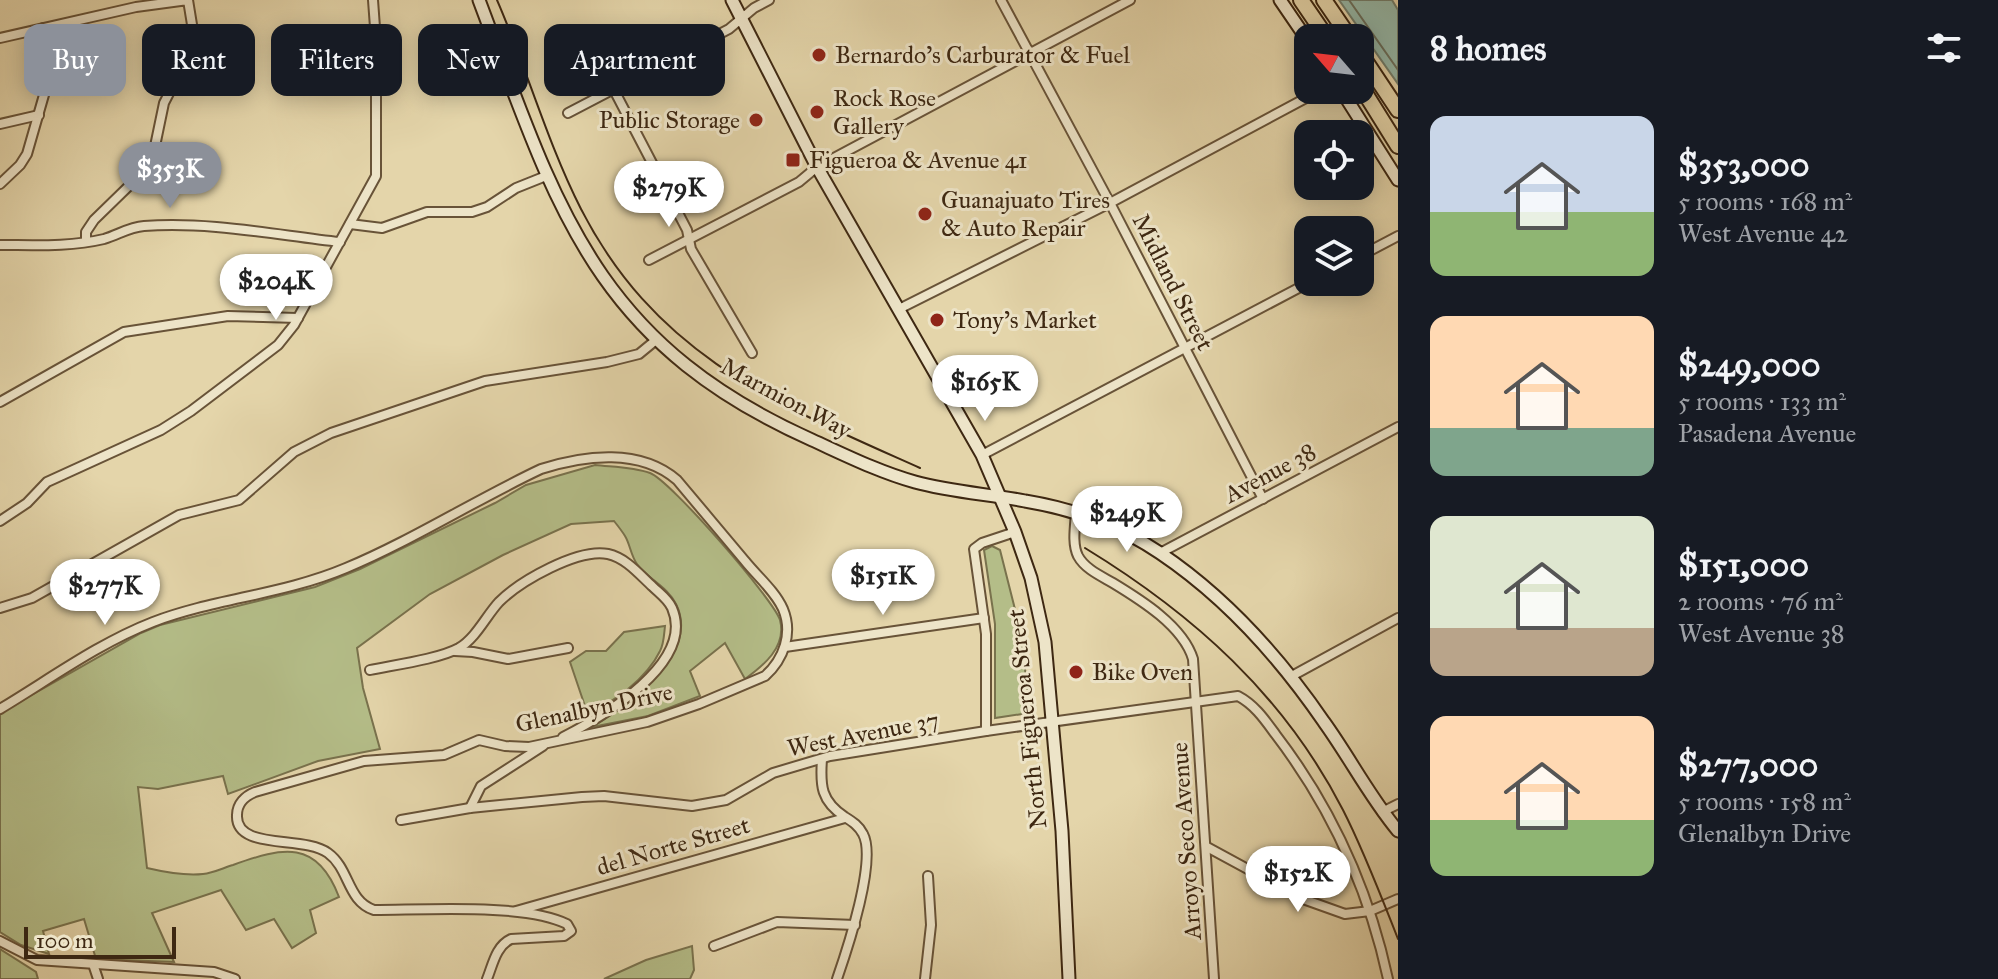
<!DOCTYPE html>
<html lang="en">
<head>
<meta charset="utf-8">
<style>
  body { margin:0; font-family:"IM FELL Great Primer",serif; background:#242831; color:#f1f3f6; height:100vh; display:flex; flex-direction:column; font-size:30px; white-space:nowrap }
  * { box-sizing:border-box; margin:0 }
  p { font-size:26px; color:#9ea1a6 }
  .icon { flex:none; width:44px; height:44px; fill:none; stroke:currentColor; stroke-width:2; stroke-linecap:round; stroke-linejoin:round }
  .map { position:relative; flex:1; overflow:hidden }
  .drawer { display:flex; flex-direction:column; background:#171b24; width:600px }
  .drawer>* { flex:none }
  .guide { position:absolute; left:24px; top:24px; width:760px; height:72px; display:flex; gap:16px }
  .needle { width:52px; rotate:298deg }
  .tools { position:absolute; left:1294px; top:24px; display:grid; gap:16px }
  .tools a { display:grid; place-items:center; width:80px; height:80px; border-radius:16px; background:#171b24; box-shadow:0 4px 20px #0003; font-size:40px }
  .scale { position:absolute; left:24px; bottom:20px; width:152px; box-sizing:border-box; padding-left:8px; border:4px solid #3e2812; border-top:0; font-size:22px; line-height:28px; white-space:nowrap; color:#3e2812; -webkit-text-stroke:6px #ede4c8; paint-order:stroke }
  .price { position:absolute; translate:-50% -68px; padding:0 18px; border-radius:28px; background:#fff; color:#222; font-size:26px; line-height:52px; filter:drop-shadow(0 2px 4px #0008) }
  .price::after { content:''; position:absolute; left:50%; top:48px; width:24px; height:18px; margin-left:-12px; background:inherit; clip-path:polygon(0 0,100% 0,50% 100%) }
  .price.active { background:#8c9099; color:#fff }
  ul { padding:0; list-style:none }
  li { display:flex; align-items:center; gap:24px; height:200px; padding:0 32px }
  li span { display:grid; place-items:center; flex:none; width:224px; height:160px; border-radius:16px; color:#555 }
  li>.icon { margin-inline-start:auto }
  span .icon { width:96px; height:96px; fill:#fffc; stroke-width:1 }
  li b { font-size:34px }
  h2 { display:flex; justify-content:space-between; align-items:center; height:96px; padding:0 32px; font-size:34px }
  .pill { padding:0 28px; border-radius:16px; background:#171b24; box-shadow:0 4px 20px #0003; font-size:28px; line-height:72px }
  .pill.active { background:#8c9099; color:#fff }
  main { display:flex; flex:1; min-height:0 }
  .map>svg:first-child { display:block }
  .green { fill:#b4bd88; stroke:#79724d; stroke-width:2 }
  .water { fill:#95b9a9; stroke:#727f6d; stroke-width:2 }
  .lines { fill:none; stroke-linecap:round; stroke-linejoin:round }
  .shore { stroke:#6a705e; stroke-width:2 }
  .street-casing { stroke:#685338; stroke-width:12 }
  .secondary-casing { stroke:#3e2812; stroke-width:15 }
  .highway-casing { stroke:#3e2812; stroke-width:18 }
  .street { stroke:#ede4c8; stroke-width:8 }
  .secondary { stroke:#ede4c8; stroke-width:11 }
  .highway { stroke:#e4d5aa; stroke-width:14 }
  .tram { stroke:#3e2812; stroke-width:2 }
  .poi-dot { fill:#8f2418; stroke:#ede4c8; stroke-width:3 }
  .labels { text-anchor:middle; stroke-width:6; stroke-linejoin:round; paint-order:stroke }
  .poi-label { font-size:24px; fill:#3e2812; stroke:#ede4c8; text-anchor:start }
  .street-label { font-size:24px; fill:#3e2812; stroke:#ede4c8 }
</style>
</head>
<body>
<main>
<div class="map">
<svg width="1398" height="979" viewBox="0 0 1398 979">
  <rect width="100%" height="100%" fill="#e4d5aa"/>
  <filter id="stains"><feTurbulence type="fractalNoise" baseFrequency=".0025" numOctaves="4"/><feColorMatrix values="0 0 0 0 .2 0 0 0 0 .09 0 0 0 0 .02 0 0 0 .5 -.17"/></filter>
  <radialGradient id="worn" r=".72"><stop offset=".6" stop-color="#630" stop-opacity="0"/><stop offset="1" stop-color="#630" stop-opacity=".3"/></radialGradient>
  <g class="green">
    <path d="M595,465C613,467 633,467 650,473C670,480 774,600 780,620C787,647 763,666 745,679L725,643L690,671L700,696L648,716L592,727C627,706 701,654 676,604C667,586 649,580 637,564C631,556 630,544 625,536C622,531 618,526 614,521L571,524L503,555L430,594L357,648L363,688L380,749L318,761L228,794L223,776L158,789L138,787L147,868C164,872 185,876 203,874C213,873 223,868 233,865C283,847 317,839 339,897L310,910L316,933L292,948L274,919L246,930L221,890L152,913L174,962L96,959L84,919L43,931L49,954L21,945L0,932V713L141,633L160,625L315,587L360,569L495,503L526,485Z"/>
    <polygon points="992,546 1000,550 1021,633 1029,705 1022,714 995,718 995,624 984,550"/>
    <path d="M665,626C664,634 664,644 660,651C646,680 615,700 588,715L570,662L586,651H606L624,632Z"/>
    <polygon points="692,946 694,970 690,979 604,979 646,960"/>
    <polygon points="0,949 36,972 38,979 0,979"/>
  </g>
  <polygon class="water" points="1339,0 1392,0 1398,10 1398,84"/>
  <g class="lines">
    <polyline class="shore" points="1349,0 1398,70"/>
    <g class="street-casing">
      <g id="street">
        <polyline points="1001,0 1110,203 1263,499"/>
        <polyline points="0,38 136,7 188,0 195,43 164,103 154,151 133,182 94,220 86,232 86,241"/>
        <polyline points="614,90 687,230 691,249 752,353"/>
        <polyline points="568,113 729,29 754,8 769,0"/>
        <polyline points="0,124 39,115"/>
        <polyline points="0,184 20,165 27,154 50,74 49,52 43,28"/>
        <polyline points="350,224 382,228 427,212 472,212 487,207 516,188 546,176"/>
        <path d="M0,245C34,245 70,247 104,239C118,235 129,227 144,226C208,221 276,235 340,242"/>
        <polyline points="1360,256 1398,236"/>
        <polyline points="649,260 799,182 817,167 1130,0"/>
        <polyline points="899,309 1110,203 1321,90"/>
        <polyline points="0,402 124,332 228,316 298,318"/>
        <polyline points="982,455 1310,282"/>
        <path d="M1076,513C1075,527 1072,544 1078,556C1085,569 1101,576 1113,583C1141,600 1183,626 1193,659L1214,979"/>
        <polyline points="0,521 27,503 47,482 161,430 191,411 278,345 294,325 376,176 376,41 373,0"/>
        <polyline points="1160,553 1398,427"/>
        <polyline points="0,608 32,598 179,515 239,500 294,452 331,433 485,381 607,362 639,354 656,340"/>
        <polyline points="785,647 984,618"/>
        <polyline points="455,651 473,652 508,659 568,648"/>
        <path d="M370,670C394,665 439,659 459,648C476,638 486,616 499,602C520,581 578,548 608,554C626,558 639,574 652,586C659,593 668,599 672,608C696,663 602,717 563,737"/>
        <polyline points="1290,677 1398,618"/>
        <path d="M0,709C50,679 99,643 153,622C216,598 282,595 346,568C413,540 475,500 541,469C585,455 640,448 677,480C700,507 722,534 745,561C757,576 775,591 783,609C793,633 784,659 765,676L699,704L647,722L529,747L505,746L479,740L444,755L364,761L255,792C245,796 237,804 237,815C235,851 303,835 328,853C350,869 347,901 374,910C424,910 525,903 567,924L571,931L564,936L511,939C496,946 493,964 487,979"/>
        <polyline points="986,731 986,634 974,549 982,543 1015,532"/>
        <path d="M822,759C820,786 821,801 845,817C853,822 859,826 863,834C877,860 847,950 837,979"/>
        <polyline points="470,808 481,786 543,746"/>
        <polyline points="1382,812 1398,804"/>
        <path d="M401,820L470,808L582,797L604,796L692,806L726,800L773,773L830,756L986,731L1238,696C1255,705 1265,720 1276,735C1331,807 1369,891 1388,979"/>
        <polyline points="1207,847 1303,899 1345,914 1370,911 1398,899"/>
        <polyline points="516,911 845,818"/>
        <polyline points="0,941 37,960 214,972 235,979"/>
        <polyline points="714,946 777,922 855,925"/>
        <polyline points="93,964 98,979"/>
        <polyline points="925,979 931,925 928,876"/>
      </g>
    </g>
    <g class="secondary-casing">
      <g id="secondary">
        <path d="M479,0C557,207 593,342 812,440C845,455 879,472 915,482C951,492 989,494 1025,501C1073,509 1119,525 1160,553C1224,596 1280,658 1324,722C1350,758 1369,796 1398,831"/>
        <polyline points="732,0 817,167 982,455 1015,532 1031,578 1045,642 1062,831 1069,979"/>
        <polyline points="1280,0 1308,41"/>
        <polyline points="1341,90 1398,180"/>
      </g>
    </g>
    <g class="highway-casing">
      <g id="highway">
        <polyline points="1301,0 1327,38"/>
        <polyline points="1324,0 1350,38"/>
        <polyline points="1360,53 1398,110"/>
        <polyline points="1360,85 1398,146"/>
      </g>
    </g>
    <use href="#street" class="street"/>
    <use href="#secondary" class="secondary"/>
    <use href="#highway" class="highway"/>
    <g class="tram">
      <path d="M497,0C527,69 547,142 581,209C657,357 777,404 920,468"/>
      <path d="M1085,548C1193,614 1284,695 1343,810C1364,851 1381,896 1398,939"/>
    </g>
  </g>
  <g class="poi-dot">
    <circle cx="819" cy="55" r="8"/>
    <circle cx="817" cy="112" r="8"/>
    <circle cx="756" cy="120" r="8"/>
    <rect x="785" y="152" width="16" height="16" rx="4"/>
    <circle cx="925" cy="214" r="8"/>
    <circle cx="937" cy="320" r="8"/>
    <circle cx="1076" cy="672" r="8"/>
  </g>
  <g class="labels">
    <g class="poi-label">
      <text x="835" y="63">Bernardo's Carburator &amp; Fuel</text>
      <text x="833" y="106">Rock Rose<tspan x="833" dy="28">Gallery</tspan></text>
      <text x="740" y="128" text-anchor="end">Public Storage</text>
      <text x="809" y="168">Figueroa &amp; Avenue 41</text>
      <text x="941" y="208">Guanajuato Tires<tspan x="941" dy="28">&amp; Auto Repair</tspan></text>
      <text x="953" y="328">Tony's Market</text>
      <text x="1092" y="680">Bike Oven</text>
    </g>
    <g class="street-label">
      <text transform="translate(1173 282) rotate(63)" y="8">Midland Street</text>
      <text transform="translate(786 398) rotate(28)" y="8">Marmion Way</text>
      <text transform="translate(1270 473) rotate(-28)" y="8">Avenue 38</text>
      <text transform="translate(594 708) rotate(-12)" y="8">Glenalbyn Drive</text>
      <text transform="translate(1027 719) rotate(-96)" y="8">North Figueroa Street</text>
      <text transform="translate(863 734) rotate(-11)" y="8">West Avenue 37</text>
      <text transform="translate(1186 841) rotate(-94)" y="8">Arroyo Seco Avenue</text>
      <text transform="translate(673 846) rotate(-16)" y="8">del Norte Street</text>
    </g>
  </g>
  <rect width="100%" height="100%" filter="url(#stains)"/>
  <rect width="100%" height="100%" fill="url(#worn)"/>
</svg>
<div class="tools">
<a><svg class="needle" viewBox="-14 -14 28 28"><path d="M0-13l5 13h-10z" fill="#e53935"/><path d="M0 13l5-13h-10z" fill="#9ea1a6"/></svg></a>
<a><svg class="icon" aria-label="locate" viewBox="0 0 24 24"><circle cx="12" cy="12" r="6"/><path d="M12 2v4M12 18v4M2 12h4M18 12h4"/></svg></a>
<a><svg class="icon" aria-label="layers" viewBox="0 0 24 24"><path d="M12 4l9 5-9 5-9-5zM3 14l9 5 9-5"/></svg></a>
</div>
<div class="scale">100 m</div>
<b class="price active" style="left:170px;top:210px">$353K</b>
<b class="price" style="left:669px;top:229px">$279K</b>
<b class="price" style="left:276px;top:322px">$204K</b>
<b class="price" style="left:985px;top:423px">$165K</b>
<b class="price" style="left:1127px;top:554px">$249K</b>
<b class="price" style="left:883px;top:617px">$151K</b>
<b class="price" style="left:105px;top:627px">$277K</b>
<b class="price" style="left:1298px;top:914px">$152K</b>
<div class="guide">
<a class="pill active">Buy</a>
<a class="pill">Rent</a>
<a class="pill">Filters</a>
<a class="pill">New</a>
<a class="pill">Apartment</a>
</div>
</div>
<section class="drawer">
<h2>8 homes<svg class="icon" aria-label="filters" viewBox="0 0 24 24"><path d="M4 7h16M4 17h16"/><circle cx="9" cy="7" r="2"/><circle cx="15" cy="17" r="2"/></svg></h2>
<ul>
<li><span style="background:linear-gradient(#c9d6e8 60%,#8fb573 0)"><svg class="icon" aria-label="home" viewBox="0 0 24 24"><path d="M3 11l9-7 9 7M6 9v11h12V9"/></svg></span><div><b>$353,000</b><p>5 rooms · 168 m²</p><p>West Avenue 42</p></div></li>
<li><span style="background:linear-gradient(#ffd9b3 70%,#7fa58c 0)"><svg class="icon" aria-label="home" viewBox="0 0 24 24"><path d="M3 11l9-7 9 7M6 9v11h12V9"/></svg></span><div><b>$249,000</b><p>5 rooms · 133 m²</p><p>Pasadena Avenue</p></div></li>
<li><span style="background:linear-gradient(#dfe7d0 70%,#b9a48a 0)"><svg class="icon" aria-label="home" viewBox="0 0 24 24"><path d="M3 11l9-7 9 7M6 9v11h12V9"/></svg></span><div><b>$151,000</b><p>2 rooms · 76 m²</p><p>West Avenue 38</p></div></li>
<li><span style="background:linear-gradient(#ffd9b3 65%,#8fb573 0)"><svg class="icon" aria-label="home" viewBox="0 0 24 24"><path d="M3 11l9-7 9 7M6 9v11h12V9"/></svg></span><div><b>$277,000</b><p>5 rooms · 158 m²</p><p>Glenalbyn Drive</p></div></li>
</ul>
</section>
</main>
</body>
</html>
